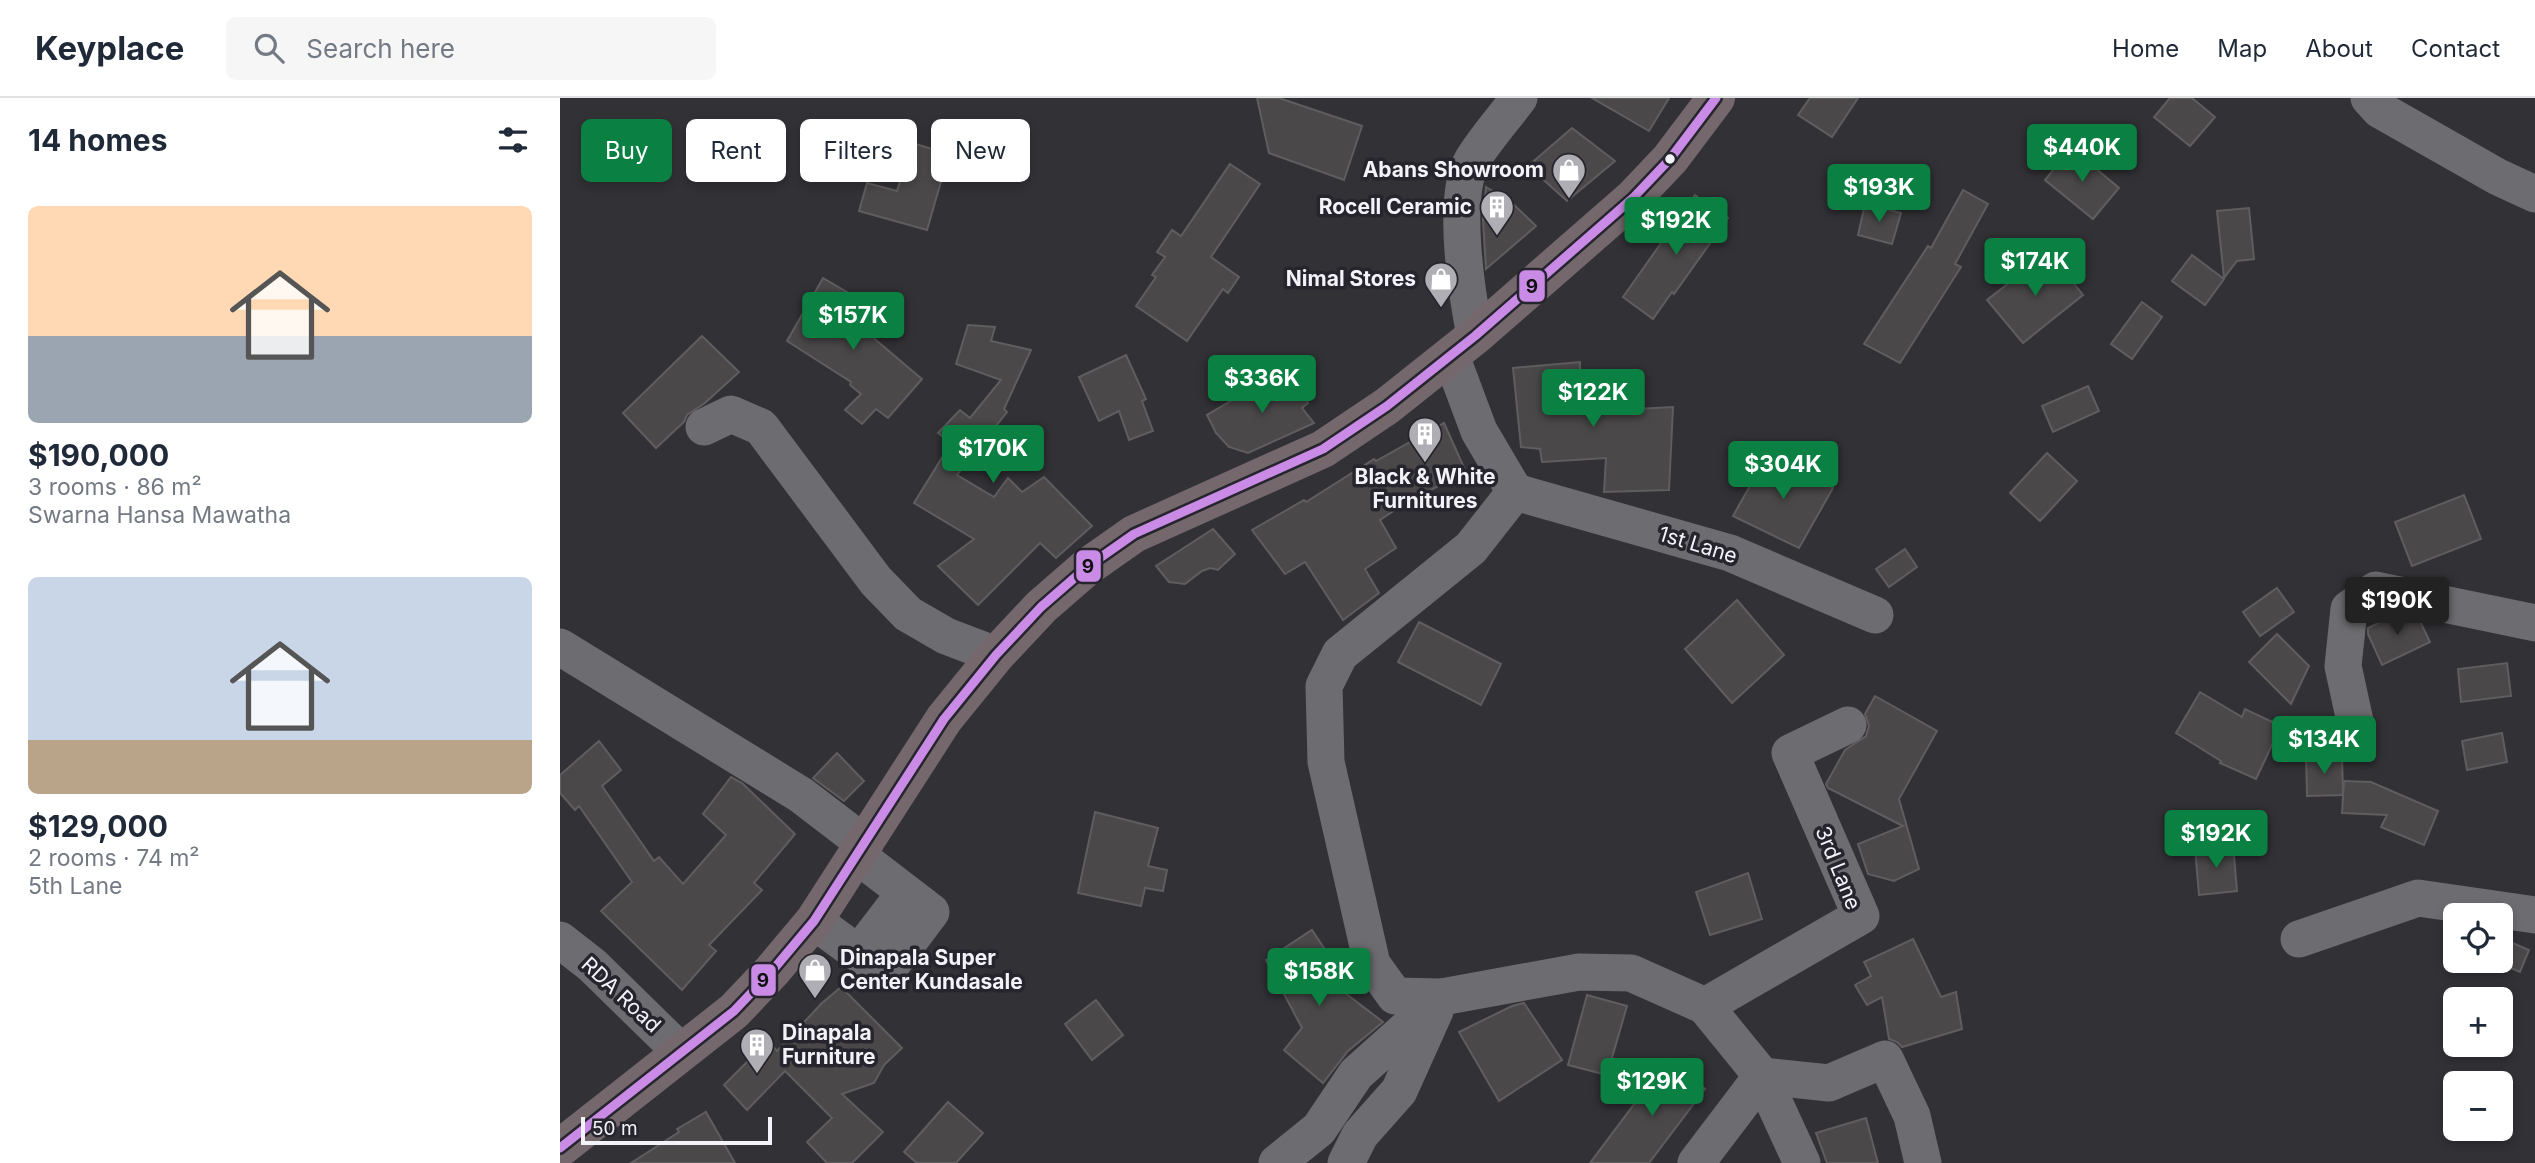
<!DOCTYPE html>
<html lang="en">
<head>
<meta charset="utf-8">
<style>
  body { margin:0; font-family:Inter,sans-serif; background:#f6f6f7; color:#1f2937; height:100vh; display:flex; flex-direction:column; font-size:26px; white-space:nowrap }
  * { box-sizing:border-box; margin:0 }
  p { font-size:23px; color:#747a83 }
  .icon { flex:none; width:38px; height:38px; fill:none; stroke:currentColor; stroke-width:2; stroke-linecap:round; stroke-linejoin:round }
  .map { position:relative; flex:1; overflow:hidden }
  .sheet { display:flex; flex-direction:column; background:#fff; width:560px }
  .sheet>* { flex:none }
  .banner { position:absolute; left:21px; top:21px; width:665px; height:63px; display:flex; gap:14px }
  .buttons { position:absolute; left:1883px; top:805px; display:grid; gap:14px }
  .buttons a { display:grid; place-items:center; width:70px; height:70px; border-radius:10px; background:#fff; box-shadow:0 4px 10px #0003; font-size:35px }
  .scale { position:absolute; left:21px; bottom:18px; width:191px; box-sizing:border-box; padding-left:7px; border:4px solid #f2f2f8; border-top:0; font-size:19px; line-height:24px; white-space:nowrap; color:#f2f2f8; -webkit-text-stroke:5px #26252e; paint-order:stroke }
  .price { position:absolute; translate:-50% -60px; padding:0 16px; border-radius:7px; background:#0b8043; color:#fff; font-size:23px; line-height:46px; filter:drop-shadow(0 2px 4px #0008) }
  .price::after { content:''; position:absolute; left:50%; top:42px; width:21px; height:16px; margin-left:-10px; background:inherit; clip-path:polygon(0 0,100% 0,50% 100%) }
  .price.current { background:#222; color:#fff }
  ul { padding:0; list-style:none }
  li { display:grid; align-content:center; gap:14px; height:371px; padding:0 28px }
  li span { display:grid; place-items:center; height:217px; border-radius:10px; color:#555 }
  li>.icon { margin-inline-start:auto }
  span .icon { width:126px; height:126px; fill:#fffc; stroke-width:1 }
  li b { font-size:30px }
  h2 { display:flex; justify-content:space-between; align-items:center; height:84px; padding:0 28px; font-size:30px }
  .tag { padding:0 24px; border-radius:10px; background:#fff; box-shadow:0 4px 10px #0003; font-size:24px; line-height:63px }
  .tag.current { background:#0b8043; color:#fff }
  header { display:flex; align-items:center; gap:42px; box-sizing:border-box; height:98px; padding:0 35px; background:#fff; border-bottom:2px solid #e0e1e3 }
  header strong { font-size:33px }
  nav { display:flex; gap:38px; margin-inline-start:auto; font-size:24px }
  .search { width:490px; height:63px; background:#f6f6f7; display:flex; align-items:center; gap:18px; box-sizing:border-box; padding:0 24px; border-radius:10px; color:#747a83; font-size:26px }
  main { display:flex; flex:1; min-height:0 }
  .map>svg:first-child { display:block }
  .building { fill:#4a4849; stroke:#5f5d5e; stroke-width:2 }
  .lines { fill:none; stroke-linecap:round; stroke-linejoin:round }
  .minor { stroke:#6d6d71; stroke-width:37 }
  .highway { stroke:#74686c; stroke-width:38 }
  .bus-1-casing { stroke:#26252e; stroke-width:14 }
  .bus-1 { stroke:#ca8be6; stroke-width:9 }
  .bus-dot { fill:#f2f2f8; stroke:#26252e; stroke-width:2.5 }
  .labels { text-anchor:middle; stroke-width:7; stroke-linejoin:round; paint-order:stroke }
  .poi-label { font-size:21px; font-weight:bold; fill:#f2f2f8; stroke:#26252e; text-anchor:end }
  .street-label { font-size:21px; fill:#f2f2f8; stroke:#26252e }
  .line-badge { stroke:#26252e; stroke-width:2.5 }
  .pale-badge-label { font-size:19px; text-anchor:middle; font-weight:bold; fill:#111 }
</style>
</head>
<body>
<header>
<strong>Keyplace</strong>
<div class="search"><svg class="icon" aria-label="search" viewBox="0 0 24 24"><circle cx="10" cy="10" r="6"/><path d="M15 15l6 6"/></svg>Search here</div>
<nav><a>Home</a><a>Map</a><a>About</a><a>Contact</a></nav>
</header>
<main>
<section class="sheet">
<h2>14 homes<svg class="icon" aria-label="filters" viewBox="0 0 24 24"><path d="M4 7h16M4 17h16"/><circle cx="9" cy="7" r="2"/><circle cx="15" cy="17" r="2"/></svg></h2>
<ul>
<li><span style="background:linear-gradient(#ffd9b3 60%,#9aa5b1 0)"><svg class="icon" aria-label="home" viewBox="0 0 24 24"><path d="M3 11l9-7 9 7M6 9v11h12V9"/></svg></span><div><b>$190,000</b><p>3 rooms · 86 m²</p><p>Swarna Hansa Mawatha</p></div></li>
<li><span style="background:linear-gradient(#c9d6e8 75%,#b9a48a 0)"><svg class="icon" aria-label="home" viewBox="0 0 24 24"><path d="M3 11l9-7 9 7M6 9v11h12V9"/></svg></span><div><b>$129,000</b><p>2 rooms · 74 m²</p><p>5th Lane</p></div></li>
</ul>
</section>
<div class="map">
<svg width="1975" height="1065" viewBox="0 0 1975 1065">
  <rect width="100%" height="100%" fill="#313136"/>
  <g class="building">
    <polygon points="697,0 719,0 802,28 784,82 709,55"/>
    <polygon points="1032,0 1109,0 1089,33"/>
    <polygon points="1250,0 1298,0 1272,39 1238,17"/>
    <polygon points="1610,0 1632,0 1655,19 1630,48 1594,19"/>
    <polygon points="1012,30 1055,63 1007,103 968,68"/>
    <polygon points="352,45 389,56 367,132 299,113 307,85 337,93"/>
    <polygon points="1511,50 1559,90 1533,121 1485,82"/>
    <polygon points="670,66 700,86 651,159 679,179 668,195 663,191 627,243 576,208 596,179 592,177 605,159 597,154 612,132 621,138"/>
    <polygon points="926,89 949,102 976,128 926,171 923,122"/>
    <polygon points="1403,92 1428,106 1395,166 1401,169 1340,265 1304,246 1368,148 1371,150"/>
    <polygon points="1135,97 1168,120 1114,196 1112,194 1093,221 1063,199"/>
    <polygon points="1305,106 1341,115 1332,146 1298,137"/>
    <polygon points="1689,110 1694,161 1677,163 1664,180 1657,113"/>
    <polygon points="1489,154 1523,197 1463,245 1427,202"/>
    <polygon points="1632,157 1664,181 1645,207 1612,183"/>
    <polygon points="263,180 309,207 297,226 362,281 328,320 316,311 302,326 285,312 301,296 290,287 291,284 227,243"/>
    <polygon points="1582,204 1602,219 1572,261 1551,246"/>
    <polygon points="408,227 435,229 431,243 471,252 444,311 447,314 397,377 434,399 448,380 462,394 484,379 532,428 496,460 480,445 418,507 378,468 414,441 354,405 391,345 378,335 400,312 410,320 441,282 396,266"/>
    <polygon points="142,238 179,274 145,305 127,317 124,324 96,350 63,315"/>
    <polygon points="566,257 586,301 582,303 593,333 569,342 559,313 539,323 519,279"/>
    <polygon points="1020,264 1020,301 1037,300 1037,313 1113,309 1109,392 1044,394 1046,360 982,364 980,351 961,349 953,270"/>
    <polygon points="724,272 748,305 742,310 754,325 688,355 669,349 656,335 647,317"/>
    <polygon points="1528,288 1539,313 1493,334 1482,308"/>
    <polygon points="884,325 906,374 847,404 820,422 836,450 805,471 819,495 783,522 745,464 725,476 692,432 744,402 746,404 814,361 816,363"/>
    <polygon points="1487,355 1517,383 1480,423 1450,395"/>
    <polygon points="1208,356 1273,390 1239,450 1173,418"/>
    <polygon points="1904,397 1921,441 1852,468 1835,424"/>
    <polygon points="653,431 675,456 658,472 650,470 642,473 625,486 609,484 596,468"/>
    <polygon points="1345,451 1357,469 1329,489 1316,471"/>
    <polygon points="1717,490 1734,514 1700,538 1683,514"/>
    <polygon points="1177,502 1224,557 1172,605 1125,551"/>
    <polygon points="1834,517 1860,523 1870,544 1822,567 1808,536 1808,530"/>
    <polygon points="859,524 941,566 921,607 838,564"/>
    <polygon points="1717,536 1749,568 1731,606 1689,564"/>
    <polygon points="1947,565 1951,598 1901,604 1898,571"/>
    <polygon points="1640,594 1682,619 1685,611 1721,628 1696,681 1660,665 1661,663 1616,635"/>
    <polygon points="1315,598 1377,633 1339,701 1359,771 1334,783 1308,776 1298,746 1343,728 1268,690 1266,686 1285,652 1306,638 1309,628 1305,616"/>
    <polygon points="1942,635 1947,664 1907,672 1902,643"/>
    <polygon points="39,643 61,672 42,688 94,763 99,759 123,786 166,737 143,716 171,679 182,685 235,736 194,785 202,792 149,847 156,853 122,892 41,813 72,784 19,708 15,712 0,695 0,677"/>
    <polygon points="277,655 304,683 284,703 253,680"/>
    <polygon points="1782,657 1783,697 1747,698 1746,658"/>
    <polygon points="1784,683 1811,684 1878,713 1864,747 1821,729 1827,717 1782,715"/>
    <polygon points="535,714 598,730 588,768 607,772 603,793 585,790 581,808 518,795"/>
    <polygon points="1673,746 1677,793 1639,797 1635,750"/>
    <polygon points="1188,775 1202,821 1150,837 1136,794"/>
    <polygon points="752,832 766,853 760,857 771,873 763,878 823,924 788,953 763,985 724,952 742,930 706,862"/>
    <polygon points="1941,840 1969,852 1960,874 1941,866"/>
    <polygon points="1353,841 1381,899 1396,894 1402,931 1342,949 1337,944 1329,941 1322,899 1307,907 1295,887 1311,878 1304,864"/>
    <polygon points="281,889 342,950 324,967 314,985 282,996 323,1034 292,1065 267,1065 247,1044 272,1020 225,973 187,1012 164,987 208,943 217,953 262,905"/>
    <polygon points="1027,897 1067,908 1047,977 1008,967"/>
    <polygon points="536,902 563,937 532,962 505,926"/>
    <polygon points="964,905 1002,962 939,1003 899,934 952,908"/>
    <polygon points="1108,961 1145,991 1089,1065 1030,1065"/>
    <polygon points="388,1004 423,1035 396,1065 357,1065 344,1054"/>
    <polygon points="146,1014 175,1065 71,1065 119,1034 117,1031"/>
    <polygon points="1306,1020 1318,1065 1267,1065 1256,1035"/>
  </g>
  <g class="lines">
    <g class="minor">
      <polyline points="1809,0 1820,12 1938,79 1975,96"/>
      <path d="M915,238C907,196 891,98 913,61C926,40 944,20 959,0"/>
      <polyline points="891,258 919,333 955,394 911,450 780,556 764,588 766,664 812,866 835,898 882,899 1019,874 1071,875 1145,908 1202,978 1242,1065"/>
      <polyline points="144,329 171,316 201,329 316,483 348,516 386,538 436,557"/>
      <polyline points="955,394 1170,455 1315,517"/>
      <polyline points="0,549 241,697 305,746"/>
      <polyline points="1796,628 1783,568 1789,511 1816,492 1975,525"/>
      <polyline points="254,823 325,875 371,814 298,758"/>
      <polyline points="1739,841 1858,800 1975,817"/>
      <polyline points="0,842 32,867 121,954"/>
      <polyline points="299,855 345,795"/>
      <polyline points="1145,908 1301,818 1230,655 1288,627"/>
      <polyline points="717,1065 759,1031 796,976 882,899"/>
      <polyline points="786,1065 800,1037 839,993 875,913"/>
      <polyline points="1136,1065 1202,978 1269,985 1325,961 1352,1018 1363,1065"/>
    </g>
    <polyline class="highway" points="0,1050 174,913 212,873 254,823 384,621 436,557 481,509 527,469 574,436 763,351 827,308 915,238 1073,100 1110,61 1156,0"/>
    <g class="bus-1-casing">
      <polyline id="bus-1" points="0,1050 174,913 212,873 254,823 384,621 436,557 481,509 527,469 574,436 763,351 827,308 915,238 1073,100 1110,61 1156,0"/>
    </g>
    <use href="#bus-1" class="bus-1"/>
  </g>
  <defs>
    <g id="shop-pin" transform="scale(1.75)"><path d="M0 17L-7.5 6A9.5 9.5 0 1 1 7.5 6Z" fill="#aeaeb4" stroke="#26252e"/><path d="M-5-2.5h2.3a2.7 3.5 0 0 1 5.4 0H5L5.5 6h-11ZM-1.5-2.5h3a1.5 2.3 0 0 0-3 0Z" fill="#fff"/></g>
    <g id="building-pin" transform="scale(1.75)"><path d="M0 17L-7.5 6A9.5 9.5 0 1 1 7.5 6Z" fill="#aeaeb4" stroke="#26252e"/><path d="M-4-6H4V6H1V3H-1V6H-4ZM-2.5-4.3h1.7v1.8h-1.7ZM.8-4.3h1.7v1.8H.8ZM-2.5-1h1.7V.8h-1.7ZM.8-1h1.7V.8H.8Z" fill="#fff"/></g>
  </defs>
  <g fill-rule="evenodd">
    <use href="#shop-pin" x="1009" y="72"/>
    <use href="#building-pin" x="937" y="109"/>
    <use href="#shop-pin" x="881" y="181"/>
    <use href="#building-pin" x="865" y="336"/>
    <use href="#shop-pin" x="255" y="872"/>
    <use href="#building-pin" x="197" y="947"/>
  </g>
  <circle class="bus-dot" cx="1110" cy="61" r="6"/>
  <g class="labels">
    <g class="poi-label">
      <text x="984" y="79">Abans Showroom</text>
      <text x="912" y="116">Rocell Ceramic</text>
      <text x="856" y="188">Nimal Stores</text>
      <text x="865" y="386" text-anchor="middle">Black &amp; White<tspan x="865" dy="24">Furnitures</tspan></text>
      <text x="280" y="867" text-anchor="start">Dinapala Super<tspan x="280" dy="24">Center Kundasale</tspan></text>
      <text x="222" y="942" text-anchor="start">Dinapala<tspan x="222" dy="24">Furniture</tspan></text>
    </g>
    <g class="street-label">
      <text transform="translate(1138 447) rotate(17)" y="7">1st Lane</text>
      <text transform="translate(1278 770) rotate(68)" y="7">3rd Lane</text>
      <text transform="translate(61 897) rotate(43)" y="7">RDA Road</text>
    </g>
  </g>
  <g class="line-badge">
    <rect x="958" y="171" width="28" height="34" rx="7" fill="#ca8be6"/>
    <rect x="515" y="451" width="27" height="34" rx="7" fill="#ca8be6"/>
    <rect x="190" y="865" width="27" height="34" rx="7" fill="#ca8be6"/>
  </g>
  <g class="pale-badge-label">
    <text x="972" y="195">9</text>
    <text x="528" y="475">9</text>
    <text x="203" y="889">9</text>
  </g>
</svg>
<div class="buttons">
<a><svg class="icon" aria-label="locate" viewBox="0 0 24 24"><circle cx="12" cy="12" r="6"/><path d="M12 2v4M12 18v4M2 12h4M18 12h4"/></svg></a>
<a>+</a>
<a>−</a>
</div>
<div class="scale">50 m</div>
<b class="price" style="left:1522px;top:86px">$440K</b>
<b class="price" style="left:1319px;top:126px">$193K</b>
<b class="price" style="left:1116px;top:159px">$192K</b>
<b class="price" style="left:1475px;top:200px">$174K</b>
<b class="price" style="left:293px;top:254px">$157K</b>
<b class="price" style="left:702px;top:317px">$336K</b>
<b class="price" style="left:1033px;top:331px">$122K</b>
<b class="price" style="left:433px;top:387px">$170K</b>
<b class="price" style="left:1223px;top:403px">$304K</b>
<b class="price current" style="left:1837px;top:539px">$190K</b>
<b class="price" style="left:1764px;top:678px">$134K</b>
<b class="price" style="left:1656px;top:772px">$192K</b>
<b class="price" style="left:759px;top:910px">$158K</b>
<b class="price" style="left:1092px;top:1020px">$129K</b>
<div class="banner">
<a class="tag current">Buy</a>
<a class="tag">Rent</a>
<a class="tag">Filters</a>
<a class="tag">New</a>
</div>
</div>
</main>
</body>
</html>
